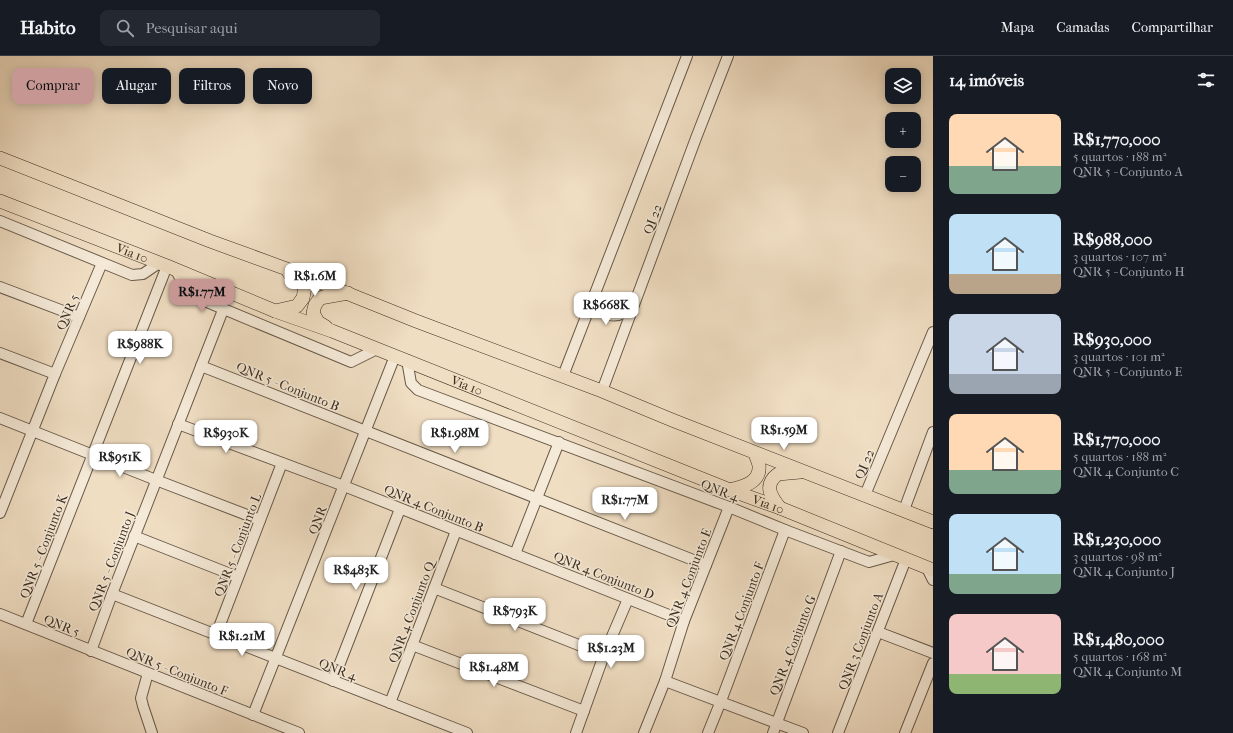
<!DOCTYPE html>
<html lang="pt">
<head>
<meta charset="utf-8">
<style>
  body { margin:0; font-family:"IM FELL French Canon",serif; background:#242831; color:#f1f3f6; height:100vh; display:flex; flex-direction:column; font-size:15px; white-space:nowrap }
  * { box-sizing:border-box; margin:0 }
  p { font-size:13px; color:#9ea1a6 }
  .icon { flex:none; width:22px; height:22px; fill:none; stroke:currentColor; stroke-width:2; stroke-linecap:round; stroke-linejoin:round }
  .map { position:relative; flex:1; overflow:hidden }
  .sheet { display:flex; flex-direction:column; background:#171b24; width:300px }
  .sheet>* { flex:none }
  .banner { position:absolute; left:12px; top:12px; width:380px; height:36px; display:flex; gap:8px }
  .tools { position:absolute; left:885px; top:12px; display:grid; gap:8px }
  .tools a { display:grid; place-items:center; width:36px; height:36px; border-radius:8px; background:#171b24; box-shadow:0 2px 10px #0003; font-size:20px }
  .price { position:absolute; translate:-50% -34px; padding:0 9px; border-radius:8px; background:#fff; color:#222; font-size:13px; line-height:26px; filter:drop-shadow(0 1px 2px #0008) }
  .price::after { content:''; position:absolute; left:50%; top:24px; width:12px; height:9px; margin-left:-6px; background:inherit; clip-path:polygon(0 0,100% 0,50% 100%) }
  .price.current { background:#c59692; color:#111 }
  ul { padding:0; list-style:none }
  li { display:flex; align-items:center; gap:12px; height:100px; padding:0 16px }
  li span { display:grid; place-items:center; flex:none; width:112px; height:80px; border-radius:8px; color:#555 }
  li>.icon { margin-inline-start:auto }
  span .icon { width:48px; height:48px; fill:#fffc; stroke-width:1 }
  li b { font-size:17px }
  h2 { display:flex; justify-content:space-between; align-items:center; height:48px; padding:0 16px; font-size:17px }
  .tag { padding:0 14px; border-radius:8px; background:#171b24; box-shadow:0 2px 10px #0003; font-size:14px; line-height:36px }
  .tag.current { background:#c59692; color:#111 }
  header { display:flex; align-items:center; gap:24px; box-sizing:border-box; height:56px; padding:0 20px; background:#171b24; border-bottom:1px solid #363941 }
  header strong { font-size:19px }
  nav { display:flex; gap:22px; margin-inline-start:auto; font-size:14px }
  .search { width:280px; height:36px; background:#242831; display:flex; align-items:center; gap:10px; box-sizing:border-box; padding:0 14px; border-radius:8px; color:#9ea1a6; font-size:15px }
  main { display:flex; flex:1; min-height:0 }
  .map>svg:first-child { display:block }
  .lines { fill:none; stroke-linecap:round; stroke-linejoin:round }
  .minor-casing { stroke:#695a4a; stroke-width:12 }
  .major-casing { stroke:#3c2e21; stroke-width:14 }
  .minor { stroke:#f5ead8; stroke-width:10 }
  .major { stroke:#f0dec3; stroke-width:13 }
  .labels { text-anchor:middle; stroke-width:3; stroke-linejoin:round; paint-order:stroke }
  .street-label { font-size:13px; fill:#3c2e21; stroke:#f5ead8 }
</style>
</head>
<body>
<header>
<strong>Habito</strong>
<div class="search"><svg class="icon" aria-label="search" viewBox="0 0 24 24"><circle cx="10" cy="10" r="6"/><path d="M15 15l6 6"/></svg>Pesquisar aqui</div>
<nav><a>Mapa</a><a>Camadas</a><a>Compartilhar</a></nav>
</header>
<main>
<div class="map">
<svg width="933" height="677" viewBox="0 0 933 677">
  <rect width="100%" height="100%" fill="#f0dec3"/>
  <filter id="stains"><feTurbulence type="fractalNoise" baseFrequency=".005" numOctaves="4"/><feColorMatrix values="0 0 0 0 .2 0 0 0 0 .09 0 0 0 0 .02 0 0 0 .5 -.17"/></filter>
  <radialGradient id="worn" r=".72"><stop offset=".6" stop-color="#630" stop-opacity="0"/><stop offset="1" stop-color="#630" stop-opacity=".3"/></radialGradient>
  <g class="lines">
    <g class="minor-casing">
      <g id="minor">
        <polyline points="0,165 132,219 143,218 159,207"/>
        <polyline points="175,213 190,239 351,306 377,293"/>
        <polyline points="0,231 79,261"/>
        <path d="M594,240C600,263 617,264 633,251"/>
        <polyline points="0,297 55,318"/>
        <polyline points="407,304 411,327 418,334 729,451 785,474 869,506 894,499"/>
        <polyline points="201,310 706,509"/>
        <polyline points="563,320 687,0"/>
        <polyline points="602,335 696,82 728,0"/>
        <polyline points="0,362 156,424 260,464"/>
        <polyline points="178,368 344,430 684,565"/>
        <polyline points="865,439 933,276"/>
        <polyline points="904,454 933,376"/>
        <polyline points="0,457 55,318 102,207"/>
        <polyline points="134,480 238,521"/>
        <polyline points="515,498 559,386"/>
        <polyline points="927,512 933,524"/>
        <polyline points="434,532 604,599"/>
        <polyline points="112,538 467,677"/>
        <polyline points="0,558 299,677"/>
        <polyline points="26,568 167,210"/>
        <polyline points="878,576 933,597"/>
        <polyline points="216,579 282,407"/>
        <polyline points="412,589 584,655"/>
        <polyline points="91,595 112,538 223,254"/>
        <polyline points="148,617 141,642 143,650 152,677"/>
        <polyline points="333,625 400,453"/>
        <polyline points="665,625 803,677"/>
        <polyline points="390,647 456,475"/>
        <polyline points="253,659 395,300"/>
        <polyline points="576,677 604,599 628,543"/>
        <polyline points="644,677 665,625 684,565 729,451"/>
        <polyline points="708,677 721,645 785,474"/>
        <polyline points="773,677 841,495"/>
        <polyline points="838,677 906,503"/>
        <polyline points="905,677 933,607"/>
      </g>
    </g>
    <g class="major-casing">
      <g id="major">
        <polyline points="0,102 210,185 284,212 416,265 602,335 672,364 933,466"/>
        <path id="s1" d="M0,145L167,210L275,255L332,275L730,434L780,452L933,514"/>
        <polyline points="275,255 297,250 303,242 305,231 289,217"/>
        <polyline points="326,271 318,266 313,257 315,249 320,242 348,237"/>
        <path d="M730,434C742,431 761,427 759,409C758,405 756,401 755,397"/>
        <path d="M780,452C771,441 763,429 778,418L800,416"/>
      </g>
    </g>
    <use href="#minor" class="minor"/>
    <use href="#major" class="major"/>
  </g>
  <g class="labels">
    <g class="street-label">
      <text transform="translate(652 163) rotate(-70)" y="5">QI 22</text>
      <text dy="5" stroke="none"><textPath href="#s1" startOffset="142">Via 10</textPath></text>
      <text transform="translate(67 256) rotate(-67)" y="5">QNR 5</text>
      <text dy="5" stroke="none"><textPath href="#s1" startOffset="502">Via 10</textPath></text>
      <text transform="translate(288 330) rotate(22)" y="5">QNR 5 - Conjunto B</text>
      <text transform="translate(864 408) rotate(-67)" y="5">QI 22</text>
      <text transform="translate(720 434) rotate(21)" y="5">QNR 4</text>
      <text dy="5" stroke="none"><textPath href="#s1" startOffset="826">Via 10</textPath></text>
      <text transform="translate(434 452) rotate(22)" y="5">QNR 4 Conjunto B</text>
      <text transform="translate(317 464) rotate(-69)" y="5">QNR</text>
      <text transform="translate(237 489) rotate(-69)" y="5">QNR 5 - Conjunto L</text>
      <text transform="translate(43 490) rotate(-69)" y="5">QNR 5 - Conjunto K</text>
      <text transform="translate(111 505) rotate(-69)" y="5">QNR 5 - Conjunto J</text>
      <text transform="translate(604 519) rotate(22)" y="5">QNR 4 Conjunto D</text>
      <text transform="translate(688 522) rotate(-69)" y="5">QNR 4 Conjunto E</text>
      <text transform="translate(741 555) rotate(-69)" y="5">QNR 4 Conjunto F</text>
      <text transform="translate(411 556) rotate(-69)" y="5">QNR 4 Conjunto Q</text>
      <text transform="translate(62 569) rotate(22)" y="5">QNR 5</text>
      <text transform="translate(860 585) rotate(-69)" y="5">QNR 3 Conjunto A</text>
      <text transform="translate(792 589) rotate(-69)" y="5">QNR 4 Conjunto G</text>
      <text transform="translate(338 613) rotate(21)" y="5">QNR 4</text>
      <text transform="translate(177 615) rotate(22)" y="5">QNR 5 - Conjunto F</text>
    </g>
  </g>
  <rect width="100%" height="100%" filter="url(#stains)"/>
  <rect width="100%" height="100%" fill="url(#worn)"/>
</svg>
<div class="tools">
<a><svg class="icon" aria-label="layers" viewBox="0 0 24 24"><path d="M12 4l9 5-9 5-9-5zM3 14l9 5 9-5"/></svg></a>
<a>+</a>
<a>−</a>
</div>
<b class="price" style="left:315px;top:241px">R$1.6M</b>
<b class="price current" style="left:202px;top:257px">R$1.77M</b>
<b class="price" style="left:606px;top:270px">R$668K</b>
<b class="price" style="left:140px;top:309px">R$988K</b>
<b class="price" style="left:784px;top:395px">R$1.59M</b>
<b class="price" style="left:226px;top:398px">R$930K</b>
<b class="price" style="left:455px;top:398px">R$1.98M</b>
<b class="price" style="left:120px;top:422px">R$951K</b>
<b class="price" style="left:625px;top:465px">R$1.77M</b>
<b class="price" style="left:356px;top:535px">R$483K</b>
<b class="price" style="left:515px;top:576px">R$793K</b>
<b class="price" style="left:242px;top:601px">R$1.21M</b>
<b class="price" style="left:611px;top:613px">R$1.23M</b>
<b class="price" style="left:494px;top:632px">R$1.48M</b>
<div class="banner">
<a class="tag current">Comprar</a>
<a class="tag">Alugar</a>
<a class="tag">Filtros</a>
<a class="tag">Novo</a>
</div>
</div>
<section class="sheet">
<h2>14 imóveis<svg class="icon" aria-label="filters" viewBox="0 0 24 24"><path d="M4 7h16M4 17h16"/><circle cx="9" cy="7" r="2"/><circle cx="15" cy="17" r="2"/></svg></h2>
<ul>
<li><span style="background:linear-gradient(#ffd9b3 65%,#7fa58c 0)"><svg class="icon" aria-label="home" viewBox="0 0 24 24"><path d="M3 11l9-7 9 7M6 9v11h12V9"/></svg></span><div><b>R$1,770,000</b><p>5 quartos · 188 m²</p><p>QNR 5 - Conjunto A</p></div></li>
<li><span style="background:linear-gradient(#bfe0f5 75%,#b9a48a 0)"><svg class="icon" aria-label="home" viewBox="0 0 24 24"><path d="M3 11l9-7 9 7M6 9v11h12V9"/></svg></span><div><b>R$988,000</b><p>3 quartos · 107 m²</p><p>QNR 5 - Conjunto H</p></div></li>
<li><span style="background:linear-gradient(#c9d6e8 75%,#9aa5b1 0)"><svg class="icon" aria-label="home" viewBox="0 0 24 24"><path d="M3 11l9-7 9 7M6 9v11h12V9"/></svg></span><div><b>R$930,000</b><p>3 quartos · 101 m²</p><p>QNR 5 - Conjunto E</p></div></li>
<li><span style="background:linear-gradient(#ffd9b3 70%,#7fa58c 0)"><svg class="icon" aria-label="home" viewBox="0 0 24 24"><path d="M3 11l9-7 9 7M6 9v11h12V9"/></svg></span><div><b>R$1,770,000</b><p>5 quartos · 188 m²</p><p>QNR 4 Conjunto C</p></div></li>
<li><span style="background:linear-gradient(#bfe0f5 75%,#7fa58c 0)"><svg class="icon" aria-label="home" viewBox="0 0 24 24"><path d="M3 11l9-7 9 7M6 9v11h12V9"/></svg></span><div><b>R$1,230,000</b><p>3 quartos · 98 m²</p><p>QNR 4 Conjunto J</p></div></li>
<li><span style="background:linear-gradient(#f6c9c9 75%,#8fb573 0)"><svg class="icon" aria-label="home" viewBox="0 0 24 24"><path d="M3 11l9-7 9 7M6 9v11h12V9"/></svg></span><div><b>R$1,480,000</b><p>5 quartos · 168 m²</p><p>QNR 4 Conjunto M</p></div></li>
</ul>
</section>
</main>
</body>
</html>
